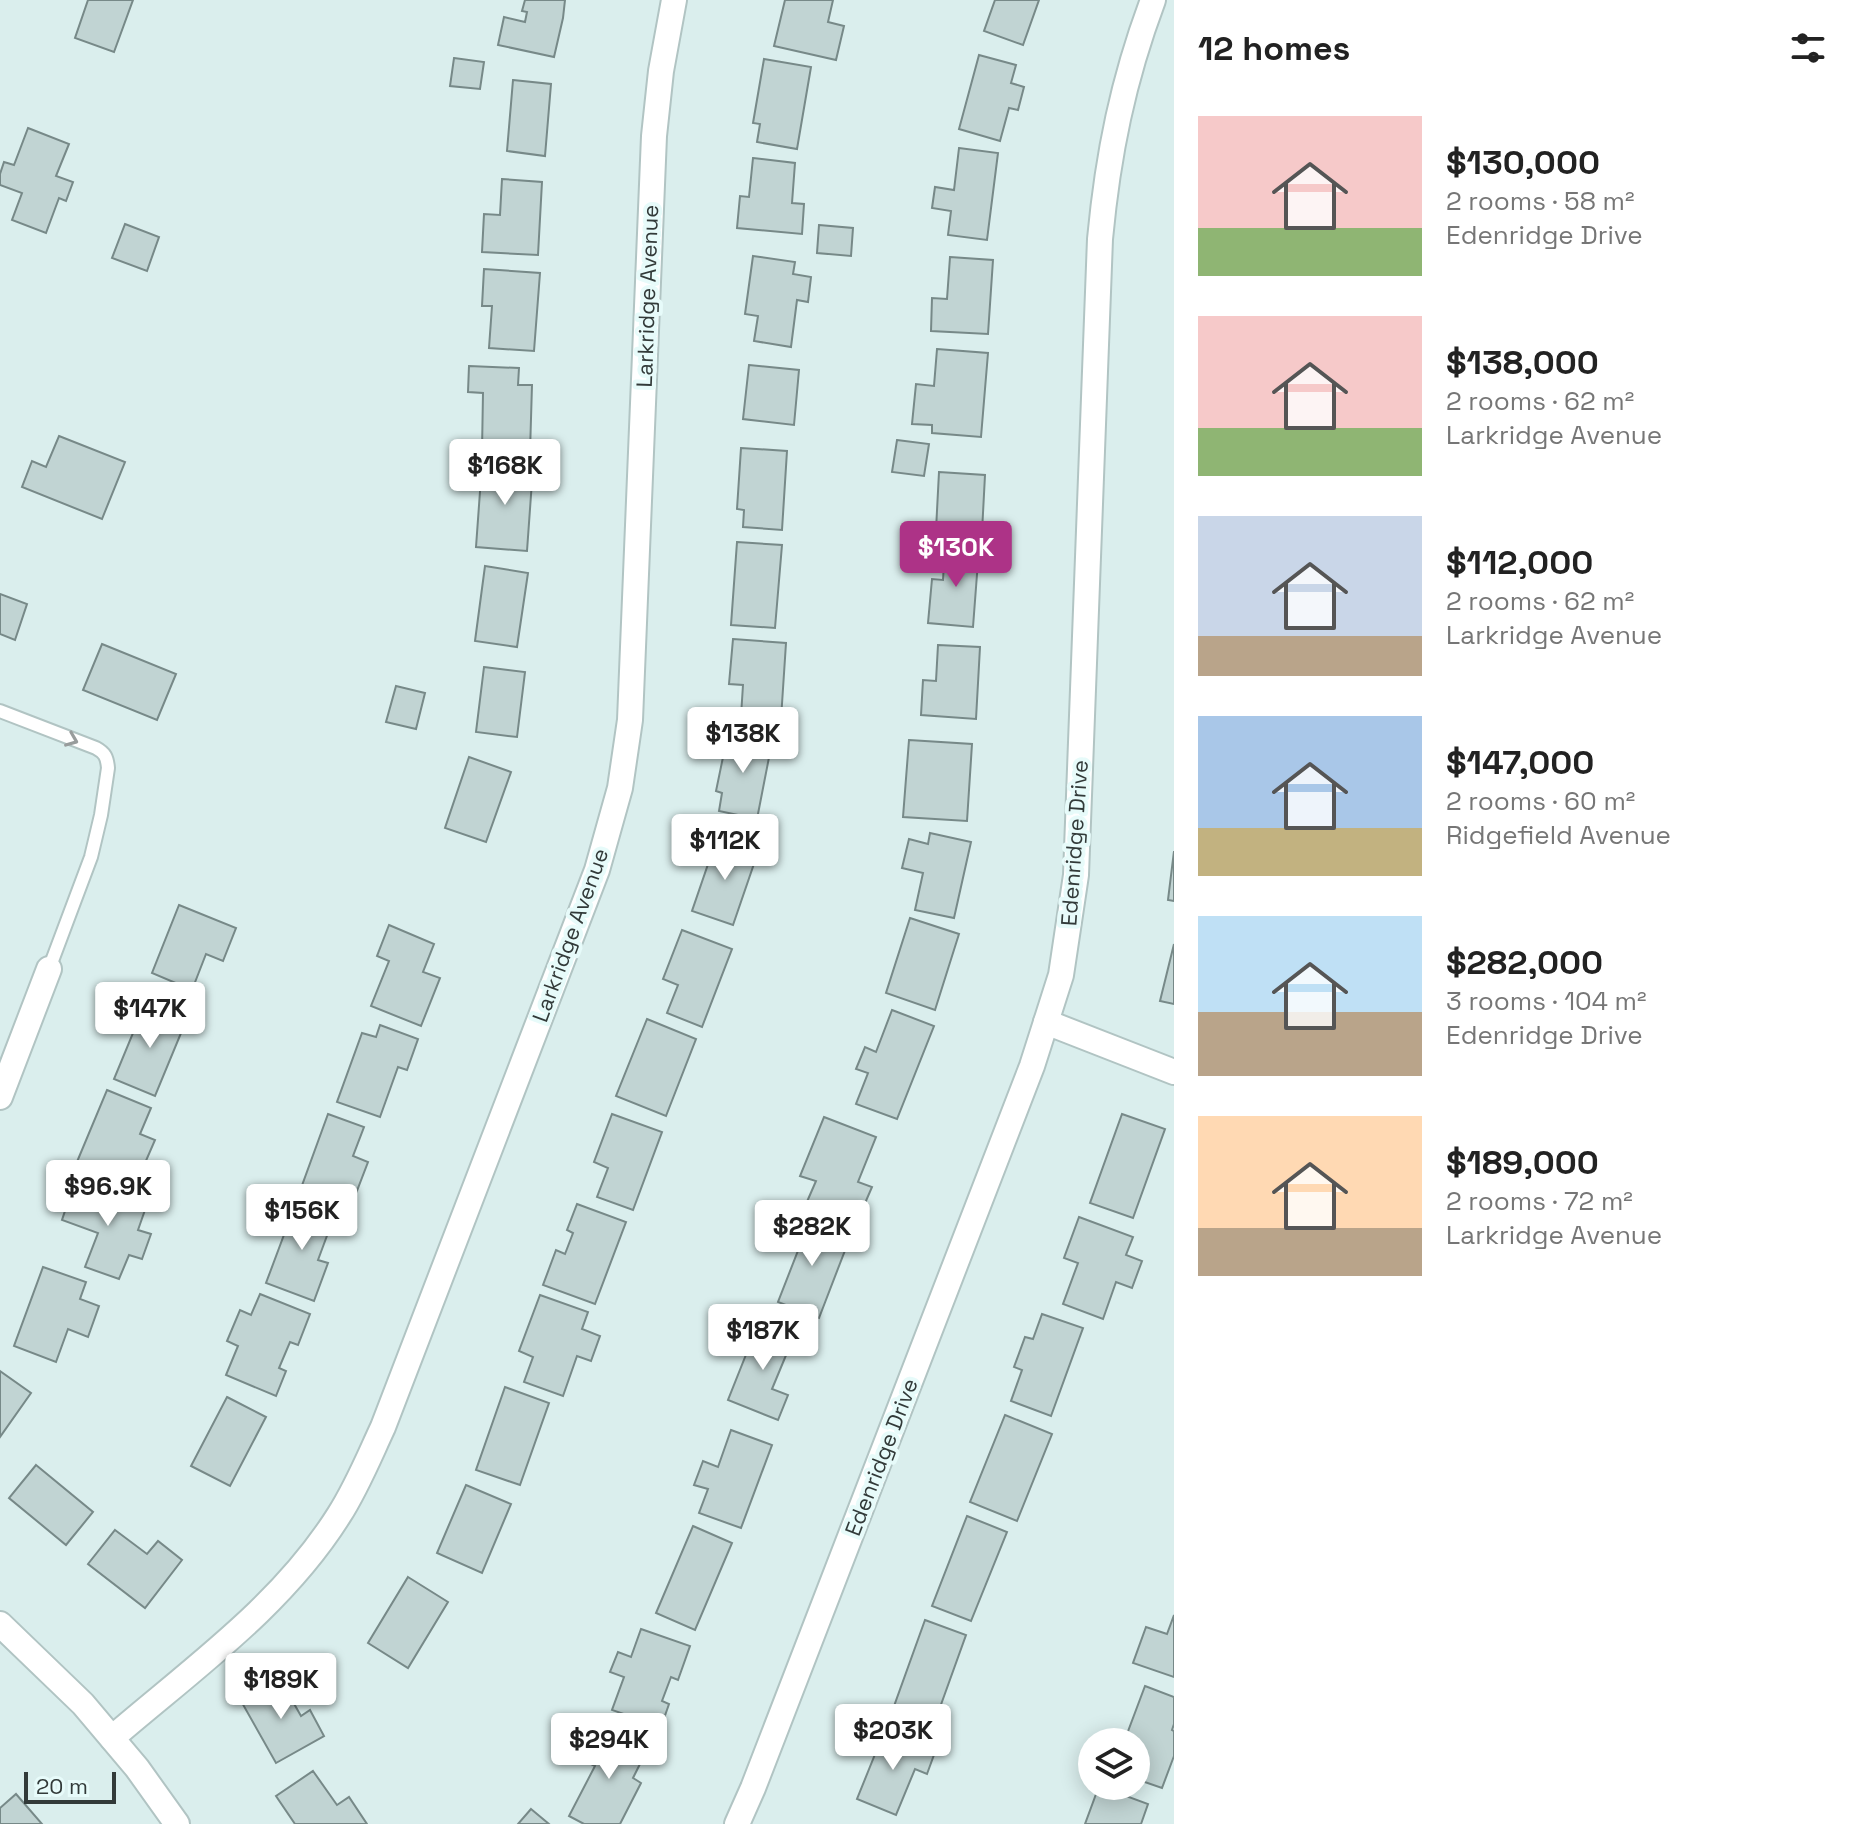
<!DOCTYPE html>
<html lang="en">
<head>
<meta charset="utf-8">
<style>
  body { margin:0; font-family:"Space Grotesk",sans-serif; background:#f6f6f6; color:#222; height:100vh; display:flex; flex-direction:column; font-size:30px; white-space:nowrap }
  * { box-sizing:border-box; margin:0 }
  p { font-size:26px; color:#767676 }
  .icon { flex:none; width:44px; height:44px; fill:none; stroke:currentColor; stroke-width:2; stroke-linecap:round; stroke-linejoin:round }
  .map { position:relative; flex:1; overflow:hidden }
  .drawer { display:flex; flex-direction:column; background:#fff; width:680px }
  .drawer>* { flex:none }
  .buttons { position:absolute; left:1078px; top:1728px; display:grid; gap:16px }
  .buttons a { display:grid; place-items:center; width:72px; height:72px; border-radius:50%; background:#fff; box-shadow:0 4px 20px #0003; font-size:40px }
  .scale { position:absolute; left:24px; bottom:20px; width:92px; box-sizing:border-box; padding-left:8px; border:4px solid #323a39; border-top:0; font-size:22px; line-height:28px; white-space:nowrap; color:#323a39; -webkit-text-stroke:6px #e7fbfa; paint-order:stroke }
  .price { position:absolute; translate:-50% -68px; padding:0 18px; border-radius:8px; background:#fff; color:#222; font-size:26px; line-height:52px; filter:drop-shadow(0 2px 4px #0008) }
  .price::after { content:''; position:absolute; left:50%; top:48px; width:24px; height:18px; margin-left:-12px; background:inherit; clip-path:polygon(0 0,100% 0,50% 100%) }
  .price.on { background:#ad3387; color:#fff }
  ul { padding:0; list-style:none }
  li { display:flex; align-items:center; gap:24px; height:200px; padding:0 24px }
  li span { display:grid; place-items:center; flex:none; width:224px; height:160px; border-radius:0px; color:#555 }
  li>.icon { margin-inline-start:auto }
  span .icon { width:96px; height:96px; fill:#fffc; stroke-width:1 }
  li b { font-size:34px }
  h2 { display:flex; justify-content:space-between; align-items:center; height:96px; padding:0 24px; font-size:34px }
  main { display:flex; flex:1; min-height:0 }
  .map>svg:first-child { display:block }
  .building { fill:#c1d4d3; stroke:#778988; stroke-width:2 }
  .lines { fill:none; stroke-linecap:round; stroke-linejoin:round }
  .service-casing { stroke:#b1c4c3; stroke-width:16 }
  .minor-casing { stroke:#b1c4c3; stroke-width:28 }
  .service { stroke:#fff; stroke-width:12 }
  .minor { stroke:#fff; stroke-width:24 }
  .oneway { stroke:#989c9c }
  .labels { text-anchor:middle; stroke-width:8; stroke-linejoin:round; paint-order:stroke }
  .street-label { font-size:22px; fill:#323a39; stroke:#e7fbfa }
</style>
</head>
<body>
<main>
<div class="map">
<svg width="1174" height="1824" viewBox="0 0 1174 1824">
  <rect width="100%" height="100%" fill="#daeeed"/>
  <g class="building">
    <polygon points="88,0 133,0 114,52 75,38"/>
    <polygon points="525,0 565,0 563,18 554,57 498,45 504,17 525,22 527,12 522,11"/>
    <polygon points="785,0 833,0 828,22 844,26 836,60 774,46"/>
    <polygon points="995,0 1039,0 1023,45 984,31"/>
    <polygon points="979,55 1016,65 1011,83 1024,87 1018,110 1009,108 1000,141 959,129"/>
    <polygon points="454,58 484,62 480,89 450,86"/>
    <polygon points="764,59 811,67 797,149 757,142 760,124 753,123"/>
    <polygon points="513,80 551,84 545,156 507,151"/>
    <polygon points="28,128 69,144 56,176 73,182 66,201 59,198 46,233 12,220 22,193 0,185 0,174 4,162 14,165"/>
    <polygon points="959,148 998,153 987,240 948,235 951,211 932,208 935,187 954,190"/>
    <polygon points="753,158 795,163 792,203 804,204 802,234 737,228 740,196 749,197"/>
    <polygon points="502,179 542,182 538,255 482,252 484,214 500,215"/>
    <polygon points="125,224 159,237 147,271 112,258"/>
    <polygon points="819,225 853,228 851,256 817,253"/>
    <polygon points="753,256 795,262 793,274 811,277 808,302 797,300 791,347 754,341 758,316 745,314"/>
    <polygon points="950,257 993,260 988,334 931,331 932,298 947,299"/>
    <polygon points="484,269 540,273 534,351 489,348 492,306 482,306"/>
    <polygon points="937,349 988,353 981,437 932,433 932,425 912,424 916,384 934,386"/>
    <polygon points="749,365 799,370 794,425 743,419"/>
    <polygon points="469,366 519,368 518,385 532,385 530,452 482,451 483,393 468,392"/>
    <polygon points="59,436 125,462 102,519 22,487 32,461 46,467"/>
    <polygon points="897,440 929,444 924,476 892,472"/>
    <polygon points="741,448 787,451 782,530 743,527 744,510 737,509"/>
    <polygon points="482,464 533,467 527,551 476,547"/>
    <polygon points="939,472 985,475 982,532 936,530"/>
    <polygon points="737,542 782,545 775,628 731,625"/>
    <polygon points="945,546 979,548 973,627 928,623 932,579 943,580"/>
    <polygon points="485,566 528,573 517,647 475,641"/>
    <polygon points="0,594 27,604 15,640 0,634"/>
    <polygon points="733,639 786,643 781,719 741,716 743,685 729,684"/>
    <polygon points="102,644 176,674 157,720 83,690"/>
    <polygon points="938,645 980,647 976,719 921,715 923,680 936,681"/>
    <polygon points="484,667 525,672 517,737 476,732"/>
    <polygon points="396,686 425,693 416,729 386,722"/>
    <polygon points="728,733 772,742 757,819 719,811 722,793 716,791"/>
    <polygon points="909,740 972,744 967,821 903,817"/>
    <polygon points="469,757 511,772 486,842 445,828"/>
    <polygon points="930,833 971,842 954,918 915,910 923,873 902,868 909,839 928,844"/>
    <polygon points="717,838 758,852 733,925 692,911"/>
    <polygon points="1174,851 1174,901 1168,900"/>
    <polygon points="179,905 236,928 223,961 206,954 192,990 152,973"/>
    <polygon points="910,918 959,934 935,1010 886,993"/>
    <polygon points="389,925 434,944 423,972 440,978 421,1026 371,1006 389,961 377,956"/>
    <polygon points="682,930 732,949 702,1027 667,1013 678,985 663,979"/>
    <polygon points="1174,944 1174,1004 1160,1001"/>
    <polygon points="145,1004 186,1021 155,1096 114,1079"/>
    <polygon points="892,1010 934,1026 897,1119 856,1104 868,1073 856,1069 865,1047 876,1052"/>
    <polygon points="647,1019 696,1039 666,1116 616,1096"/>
    <polygon points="380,1025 418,1039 407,1070 398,1067 380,1117 337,1102 362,1033 376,1037"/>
    <polygon points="107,1090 151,1108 140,1134 155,1140 132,1193 74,1169"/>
    <polygon points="328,1114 364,1127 353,1156 368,1162 350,1209 300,1191"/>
    <polygon points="612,1114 662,1132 633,1210 597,1197 608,1168 594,1162"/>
    <polygon points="1122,1114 1165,1129 1133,1218 1090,1203"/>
    <polygon points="824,1117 876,1137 858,1182 872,1187 856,1224 806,1204 816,1181 800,1176"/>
    <polygon points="75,1181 146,1207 138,1230 151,1234 142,1259 129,1255 119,1279 85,1267 98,1233 62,1220"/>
    <polygon points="297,1200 335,1214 318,1260 328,1263 314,1301 266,1283"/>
    <polygon points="577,1204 626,1222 595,1304 543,1285 556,1250 565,1254 573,1233 567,1230"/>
    <polygon points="1079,1217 1133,1237 1126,1255 1142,1261 1132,1288 1116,1282 1103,1319 1063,1304 1078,1263 1064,1258"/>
    <polygon points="795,1219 849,1240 819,1318 778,1302 799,1248 786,1243"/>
    <polygon points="43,1267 86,1282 80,1299 99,1306 88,1337 68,1329 56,1362 14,1346"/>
    <polygon points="260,1294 310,1314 298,1345 290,1342 279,1368 286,1371 276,1396 226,1375 238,1346 227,1341 240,1310 251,1315"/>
    <polygon points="540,1295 588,1312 582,1329 600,1336 591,1361 577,1356 563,1396 524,1382 533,1357 519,1351"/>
    <polygon points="1042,1314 1083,1328 1051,1416 1011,1401 1022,1370 1014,1367 1025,1337 1033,1339"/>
    <polygon points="759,1322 794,1336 772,1389 788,1395 778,1420 728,1400"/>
    <polygon points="0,1371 31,1393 0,1437"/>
    <polygon points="505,1387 549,1403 520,1485 476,1470"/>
    <polygon points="227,1397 266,1417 230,1486 191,1466"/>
    <polygon points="1005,1415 1052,1434 1017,1521 970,1502"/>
    <polygon points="731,1430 772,1445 741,1528 699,1513 708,1489 694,1485 703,1461 718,1467"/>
    <polygon points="36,1465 93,1512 66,1545 9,1498"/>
    <polygon points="466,1485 511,1504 482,1573 437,1553"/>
    <polygon points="967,1516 1007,1532 971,1621 932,1606"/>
    <polygon points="693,1526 732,1543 695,1630 656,1613"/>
    <polygon points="115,1530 147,1554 158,1541 182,1560 145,1608 88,1564"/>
    <polygon points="408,1577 448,1602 408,1668 368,1643"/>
    <polygon points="1174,1615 1174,1677 1133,1663 1146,1627 1167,1634"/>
    <polygon points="925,1620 966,1635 934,1724 893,1709"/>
    <polygon points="641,1629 690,1646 678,1680 671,1677 662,1701 669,1704 661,1727 612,1710 624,1677 610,1672 618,1652 631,1657"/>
    <polygon points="280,1679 301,1716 310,1710 324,1736 276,1763 241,1701"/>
    <polygon points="1145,1686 1174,1697 1174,1724 1172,1730 1174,1731 1174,1756 1162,1788 1136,1779 1136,1742 1124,1742"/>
    <polygon points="600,1728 646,1752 633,1778 641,1783 620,1824 584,1824 569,1816 595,1766 583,1760"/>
    <polygon points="884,1732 935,1752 927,1774 915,1769 896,1815 857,1799"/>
    <polygon points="313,1771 337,1805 349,1797 367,1824 295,1824 276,1796"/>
    <polygon points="1099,1786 1148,1804 1141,1824 1085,1824"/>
    <polygon points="16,1794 42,1824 0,1824 0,1808"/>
    <polygon points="531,1809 549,1824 518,1824"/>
  </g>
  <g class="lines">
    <g class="service-casing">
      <path id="service" d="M0,711L96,748C105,753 107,757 108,768L101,815L91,857L49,969"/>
    </g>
    <g class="minor-casing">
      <g id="minor">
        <polyline points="1046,1022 1174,1072"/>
        <polyline points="0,1097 49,969"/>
        <polyline points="0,1624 83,1704 137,1768 177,1824"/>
        <path d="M112,1738C192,1669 282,1606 339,1515C357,1487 369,1457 383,1427L597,870L620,788L630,720L654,136L661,71L674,0"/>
        <path d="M737,1824L753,1788L1032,1066L1061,975L1076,875L1100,239C1108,154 1123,80 1153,0"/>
      </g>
    </g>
    <use href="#service" class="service"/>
    <use href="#minor" class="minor"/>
  </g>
  <defs><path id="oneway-chevron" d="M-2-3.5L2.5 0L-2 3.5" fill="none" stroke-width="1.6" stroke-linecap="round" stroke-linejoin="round" transform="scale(2)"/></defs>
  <use class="oneway" href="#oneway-chevron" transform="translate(72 740) rotate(22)"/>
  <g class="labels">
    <g class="street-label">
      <text transform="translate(647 296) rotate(-88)" y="8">Larkridge Avenue</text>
      <text transform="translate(1074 843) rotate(-86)" y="8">Edenridge Drive</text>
      <text transform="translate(570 935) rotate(-70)" y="8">Larkridge Avenue</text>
      <text transform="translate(881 1457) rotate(-69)" y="8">Edenridge Drive</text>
    </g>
  </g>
</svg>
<div class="buttons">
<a><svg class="icon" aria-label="layers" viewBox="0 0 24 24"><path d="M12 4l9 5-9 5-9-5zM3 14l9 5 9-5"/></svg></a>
</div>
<div class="scale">20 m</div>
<b class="price" style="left:505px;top:507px">$168K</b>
<b class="price on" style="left:956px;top:589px">$130K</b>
<b class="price" style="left:743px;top:775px">$138K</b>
<b class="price" style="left:725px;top:882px">$112K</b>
<b class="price" style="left:150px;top:1050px">$147K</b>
<b class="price" style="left:108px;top:1228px">$96.9K</b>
<b class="price" style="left:302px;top:1252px">$156K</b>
<b class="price" style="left:812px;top:1268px">$282K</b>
<b class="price" style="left:763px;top:1372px">$187K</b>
<b class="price" style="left:281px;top:1721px">$189K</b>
<b class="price" style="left:893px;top:1772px">$203K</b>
<b class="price" style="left:609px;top:1781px">$294K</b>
</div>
<section class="drawer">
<h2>12 homes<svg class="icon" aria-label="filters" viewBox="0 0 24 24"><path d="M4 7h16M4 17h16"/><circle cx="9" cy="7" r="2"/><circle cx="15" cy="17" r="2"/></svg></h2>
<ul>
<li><span style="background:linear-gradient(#f6c9c9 70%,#8fb573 0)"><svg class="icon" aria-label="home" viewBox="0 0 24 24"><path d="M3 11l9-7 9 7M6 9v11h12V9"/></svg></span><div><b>$130,000</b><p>2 rooms · 58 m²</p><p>Edenridge Drive</p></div></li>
<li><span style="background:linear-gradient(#f6c9c9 70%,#8fb573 0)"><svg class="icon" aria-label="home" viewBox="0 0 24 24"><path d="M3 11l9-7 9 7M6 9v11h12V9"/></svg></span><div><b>$138,000</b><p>2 rooms · 62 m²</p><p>Larkridge Avenue</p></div></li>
<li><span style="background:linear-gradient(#c9d6e8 75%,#b9a48a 0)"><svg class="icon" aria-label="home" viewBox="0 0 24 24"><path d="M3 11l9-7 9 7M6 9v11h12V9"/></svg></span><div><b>$112,000</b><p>2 rooms · 62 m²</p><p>Larkridge Avenue</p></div></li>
<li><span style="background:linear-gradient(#a9c7e8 70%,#c2b280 0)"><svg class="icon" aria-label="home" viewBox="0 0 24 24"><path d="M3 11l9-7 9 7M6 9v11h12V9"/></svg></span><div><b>$147,000</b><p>2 rooms · 60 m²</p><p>Ridgefield Avenue</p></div></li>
<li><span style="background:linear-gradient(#bfe0f5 60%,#b9a48a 0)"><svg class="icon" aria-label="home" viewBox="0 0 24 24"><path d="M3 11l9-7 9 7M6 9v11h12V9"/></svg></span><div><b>$282,000</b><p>3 rooms · 104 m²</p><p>Edenridge Drive</p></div></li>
<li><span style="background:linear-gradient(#ffd9b3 70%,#b9a48a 0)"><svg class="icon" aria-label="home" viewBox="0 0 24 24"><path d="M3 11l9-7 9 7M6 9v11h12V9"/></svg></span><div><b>$189,000</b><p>2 rooms · 72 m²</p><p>Larkridge Avenue</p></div></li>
</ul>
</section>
</main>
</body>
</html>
